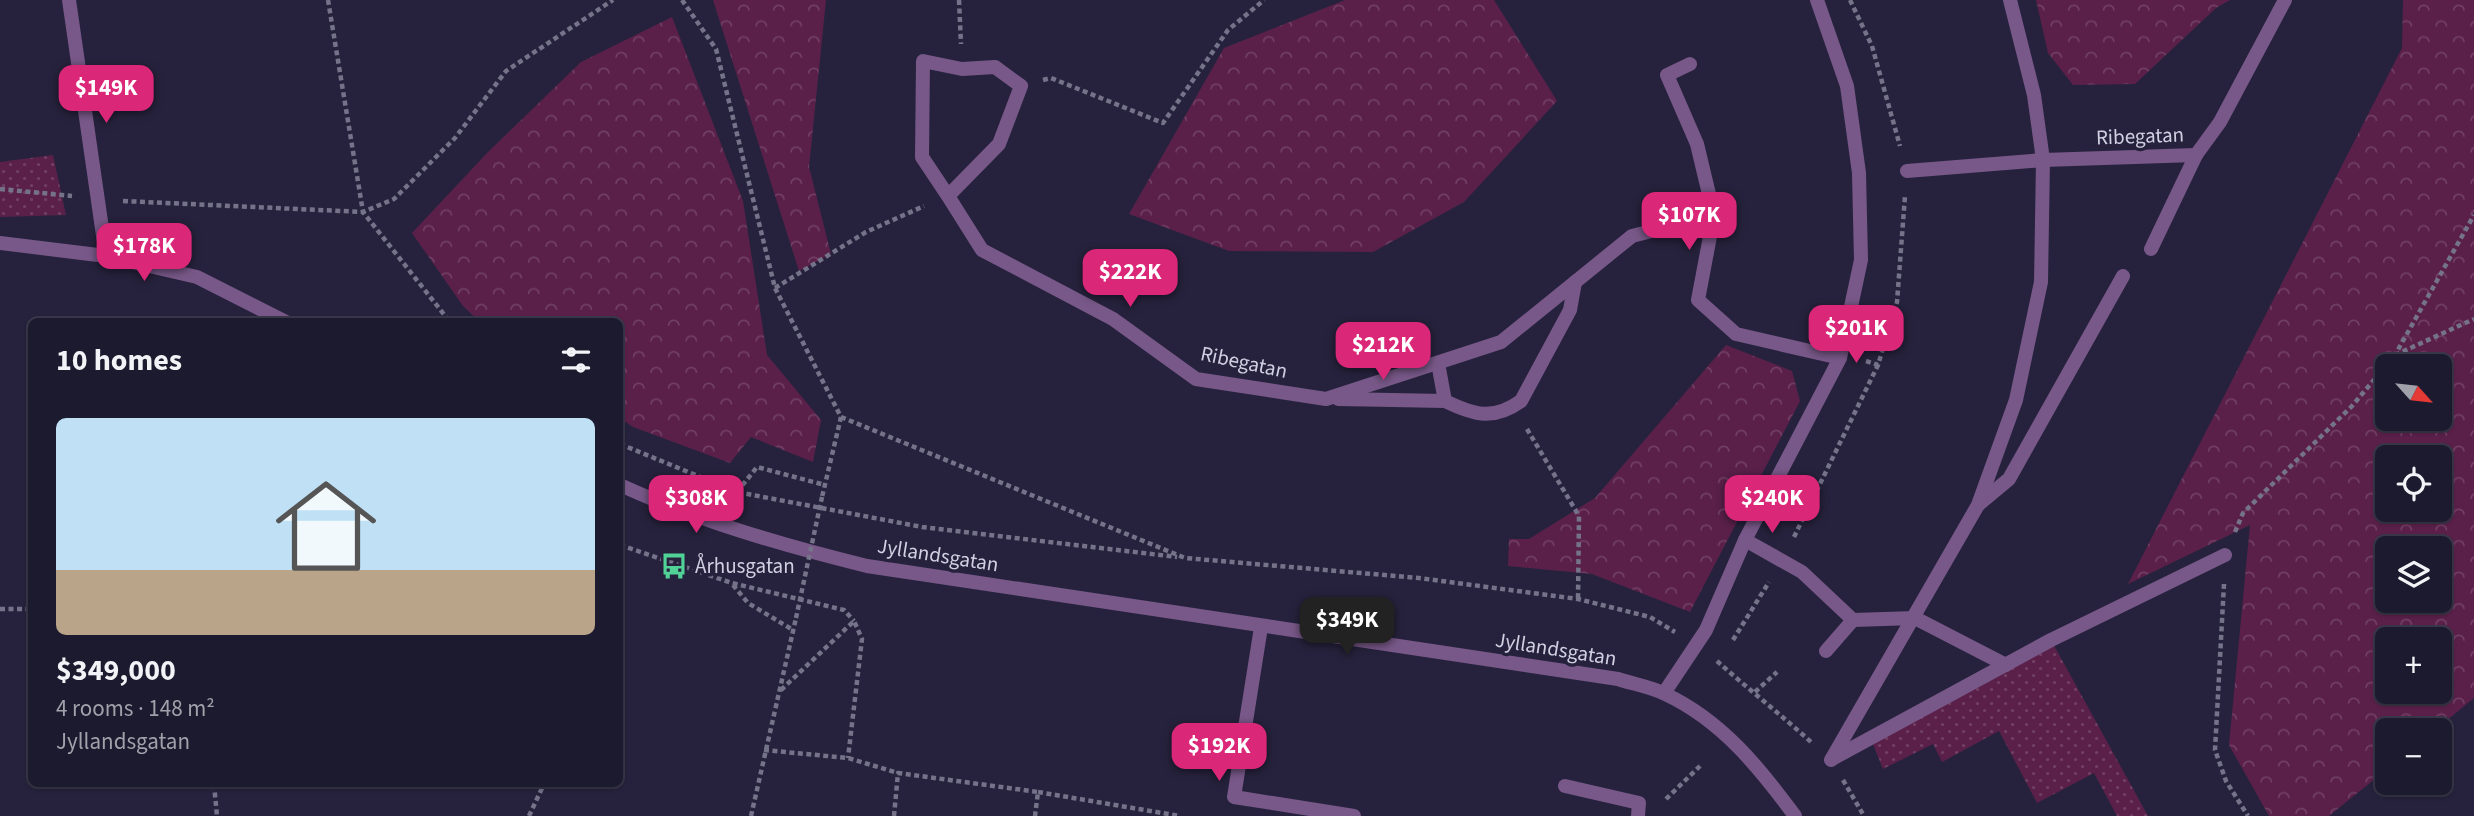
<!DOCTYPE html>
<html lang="en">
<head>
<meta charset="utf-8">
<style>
  body { margin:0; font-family:"Source Sans 3",sans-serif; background:#252336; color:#f1f3f6; height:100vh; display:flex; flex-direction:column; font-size:26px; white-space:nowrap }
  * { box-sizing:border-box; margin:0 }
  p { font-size:23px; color:#a0a1aa }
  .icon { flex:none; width:38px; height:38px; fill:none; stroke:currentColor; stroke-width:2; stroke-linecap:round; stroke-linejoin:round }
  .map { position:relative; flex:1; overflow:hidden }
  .panel { position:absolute; left:28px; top:318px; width:595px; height:469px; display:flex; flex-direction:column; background:#1c1a2e; border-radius:10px; box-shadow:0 2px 5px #0004,0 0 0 2px #3a384a }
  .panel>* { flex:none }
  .needle { width:46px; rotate:117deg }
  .tools { position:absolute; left:2375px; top:354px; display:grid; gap:14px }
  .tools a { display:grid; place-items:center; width:77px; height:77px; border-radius:10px; background:#1c1a2e; box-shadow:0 2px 5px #0004,0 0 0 2px #3a384a; font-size:35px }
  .price { position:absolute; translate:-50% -60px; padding:0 16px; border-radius:14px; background:#db2777; color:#fff; font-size:23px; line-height:46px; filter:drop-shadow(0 2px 4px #0008) }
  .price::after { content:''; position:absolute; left:50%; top:42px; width:21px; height:16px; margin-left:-10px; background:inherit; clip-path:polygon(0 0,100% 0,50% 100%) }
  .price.on { background:#222; color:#fff }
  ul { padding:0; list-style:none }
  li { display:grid; align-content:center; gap:14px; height:371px; padding:0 28px }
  li span { display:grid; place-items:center; height:217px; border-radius:10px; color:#555 }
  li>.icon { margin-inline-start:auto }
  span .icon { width:126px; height:126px; fill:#fffc; stroke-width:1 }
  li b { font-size:30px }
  h2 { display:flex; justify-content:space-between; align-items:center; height:84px; padding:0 28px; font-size:30px }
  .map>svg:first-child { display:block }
  .forest { fill:url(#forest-crowns); fill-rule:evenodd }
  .park { fill:url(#park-dots) }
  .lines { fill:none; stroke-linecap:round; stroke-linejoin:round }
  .path { stroke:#75738a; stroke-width:4.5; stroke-dasharray:5 3.5; stroke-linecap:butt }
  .service { stroke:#785888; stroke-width:14 }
  .pedestrian { stroke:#785888; stroke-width:14 }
  .minor { stroke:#785888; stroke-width:14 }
  .path-bridge { stroke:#75738a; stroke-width:4.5; stroke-dasharray:5 3.5; stroke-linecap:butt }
  .labels { text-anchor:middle; stroke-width:7; stroke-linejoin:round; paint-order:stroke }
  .street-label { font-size:21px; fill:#d1d0e2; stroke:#26223d }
  .poi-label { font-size:21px; fill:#d1d0e2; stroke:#26223d; text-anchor:start }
</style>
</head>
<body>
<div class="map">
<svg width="2474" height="816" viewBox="0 0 2474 816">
  <defs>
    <pattern id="forest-crowns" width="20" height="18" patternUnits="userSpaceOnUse" patternTransform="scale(1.75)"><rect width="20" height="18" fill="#5a204a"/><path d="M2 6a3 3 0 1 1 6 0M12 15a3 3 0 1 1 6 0" fill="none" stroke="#713f64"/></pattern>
    <pattern id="park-dots" width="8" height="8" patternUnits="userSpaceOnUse" patternTransform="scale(1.75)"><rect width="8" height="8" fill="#5a204a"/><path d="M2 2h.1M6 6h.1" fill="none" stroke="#713f64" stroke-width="1.8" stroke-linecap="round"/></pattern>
  </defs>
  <rect width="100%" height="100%" fill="#26223d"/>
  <g class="forest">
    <polygon points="713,0 826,0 809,167 831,254 799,271"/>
    <polygon points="1345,0 1494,0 1557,101 1464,202 1373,252 1229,251 1129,214 1224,48"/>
    <polygon points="2036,0 2230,0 2216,8 2135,84 2073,85 2048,53"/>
    <path d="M2403,0H2474V698L2435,730H2387V769L2329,816H2269L2229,745L2250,525L2128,584L2402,48ZM2387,366H2440V418H2387ZM2387,457H2440V509H2387ZM2387,548H2440V600H2387ZM2387,639H2440V691H2387Z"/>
    <polygon points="672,17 743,201 767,355 821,420 813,462 751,437 730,463 633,427 620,418 620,322 480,322 463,306 412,233 488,152 581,62"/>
    <polygon points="1726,345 1792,371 1800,401 1690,612 1592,574 1508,566 1509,539 1529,539 1595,498"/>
  </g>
  <g class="park">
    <polygon points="53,155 66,215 0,217 0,162"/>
    <polygon points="2051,640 2148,816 2117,816 2094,773 2037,803 1999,731 1942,762 1933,744 1883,769 1871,739"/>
  </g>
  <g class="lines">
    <g class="path">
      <polyline points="328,0 363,212 450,322"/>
      <polyline points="682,0 716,49 775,288 841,417 822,497"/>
      <polyline points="959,0 961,44"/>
      <polyline points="1850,0 1872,46 1900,146"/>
      <polyline points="1043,80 1051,78 1163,123 1228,30 1264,0"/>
      <polyline points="0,189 72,196"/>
      <polyline points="123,201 363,212 394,199 455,138 506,71 613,0"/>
      <polyline points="775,288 866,232 924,206"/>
      <polyline points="2395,355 2474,319"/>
      <polyline points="1866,361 1878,365 1897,302 1905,196"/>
      <polyline points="841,417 1185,558 1419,578 1578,599 1650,617 1675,632"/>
      <polyline points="1527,429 1579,516 1578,599"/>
      <polyline points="620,444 737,492 922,527 1177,557"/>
      <polyline points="737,492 757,467 825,485"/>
      <polyline points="2235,532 2243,513 2352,406 2395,355 2474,215"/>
      <polyline points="1794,537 1878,365"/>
      <polyline points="620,545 732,583 844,610 854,621"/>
      <polyline points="2224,584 2215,750 2226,781 2248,816"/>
      <polyline points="733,585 748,603 793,630"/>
      <polyline points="0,609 32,609"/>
      <polyline points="1733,640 1769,582"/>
      <path d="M1717,661C1747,688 1780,714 1811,742"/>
      <polyline points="781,690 854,621 862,639 848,758"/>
      <polyline points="1755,692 1777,672"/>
      <polyline points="764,750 848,758 898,773"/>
      <polyline points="1843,780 1864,816"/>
      <polyline points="214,784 217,816"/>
      <polyline points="1038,792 1180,816"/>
      <polyline points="1666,799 1700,766"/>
      <polyline points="529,816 544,784"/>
      <polyline points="751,816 796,618"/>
      <polyline points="894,816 898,773 1038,792 1035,816"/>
    </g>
    <polyline class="service" points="1826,651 1853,620"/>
    <g class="pedestrian">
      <polyline points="1907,171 2043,160 2196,155"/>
      <polyline points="2151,249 2196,155 2220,122 2285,0"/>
      <polyline points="1979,504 2009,479 2123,276"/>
      <polyline points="1853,620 1915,618 2006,665"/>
      <polyline points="1832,759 2051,640 2225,555"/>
      <polyline points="1831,760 1978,505 2016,400 2041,282 2043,160 2034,95 2010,0"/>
    </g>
    <g class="minor">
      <polyline points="69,0 106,256"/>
      <polyline points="1690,64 1667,75 1697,144 1714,215 1698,300 1736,334 1840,358"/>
      <polyline points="948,196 922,157 923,61 962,69 995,67 1021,86 999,144 948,196 982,250 1113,319 1196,379 1326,399 1501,342 1632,236 1714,215"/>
      <polyline points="0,243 106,256 197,277 286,322"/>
      <polyline points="1338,399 1445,401 1438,363"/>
      <path d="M1445,401C1474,415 1493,421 1521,401L1570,310L1575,282"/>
      <path d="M620,485C699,521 782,545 867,566L1618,679C1633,684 1651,687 1665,694C1721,720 1759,767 1795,816"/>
      <polyline points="1745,540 1802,572 1853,620"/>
      <polyline points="1261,627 1234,797 1354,816"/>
      <polyline points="1664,693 1706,630 1745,540 1840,358 1861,260 1859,173 1847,86 1817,0"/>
      <polyline points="1565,786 1639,803 1638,816"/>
    </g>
    <polyline class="path-bridge" points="796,618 822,497"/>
  </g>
  <defs>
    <g id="bus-bare" transform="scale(2.1)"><path d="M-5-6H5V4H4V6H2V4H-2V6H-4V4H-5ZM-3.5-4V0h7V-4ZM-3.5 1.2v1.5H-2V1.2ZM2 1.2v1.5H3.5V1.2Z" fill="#51d398" stroke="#26223d" stroke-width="2.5" paint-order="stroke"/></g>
  </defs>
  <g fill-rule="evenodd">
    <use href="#bus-bare" x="674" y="566"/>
  </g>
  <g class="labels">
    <g class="street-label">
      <text transform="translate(2140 136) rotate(-2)" y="7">Ribegatan</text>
      <text transform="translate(1244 362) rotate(12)" y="7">Ribegatan</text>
      <text transform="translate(938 555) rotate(9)" y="7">Jyllandsgatan</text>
      <text transform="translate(1556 649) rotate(9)" y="7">Jyllandsgatan</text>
    </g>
    <g class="poi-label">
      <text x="695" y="573">Århusgatan</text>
    </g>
  </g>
</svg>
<div class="tools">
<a><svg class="needle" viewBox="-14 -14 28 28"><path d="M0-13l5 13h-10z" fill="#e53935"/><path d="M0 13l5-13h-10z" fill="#a0a1aa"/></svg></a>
<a><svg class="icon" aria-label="locate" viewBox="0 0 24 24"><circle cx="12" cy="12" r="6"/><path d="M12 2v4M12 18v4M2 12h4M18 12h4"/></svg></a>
<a><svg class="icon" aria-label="layers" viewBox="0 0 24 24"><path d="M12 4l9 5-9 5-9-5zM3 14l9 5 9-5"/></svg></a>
<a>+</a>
<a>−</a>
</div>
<b class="price" style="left:106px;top:125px">$149K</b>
<b class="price" style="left:1689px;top:252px">$107K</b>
<b class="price" style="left:144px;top:283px">$178K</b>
<b class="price" style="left:1130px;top:309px">$222K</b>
<b class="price" style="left:1856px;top:365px">$201K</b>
<b class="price" style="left:1383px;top:382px">$212K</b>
<b class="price" style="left:696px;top:535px">$308K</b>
<b class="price" style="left:1772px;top:535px">$240K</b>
<b class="price on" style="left:1347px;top:657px">$349K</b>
<b class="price" style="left:1219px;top:783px">$192K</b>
<section class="panel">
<h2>10 homes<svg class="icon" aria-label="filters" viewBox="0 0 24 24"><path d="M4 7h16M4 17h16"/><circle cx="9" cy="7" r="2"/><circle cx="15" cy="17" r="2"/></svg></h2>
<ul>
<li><span style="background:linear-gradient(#bfe0f5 70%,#b9a48a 0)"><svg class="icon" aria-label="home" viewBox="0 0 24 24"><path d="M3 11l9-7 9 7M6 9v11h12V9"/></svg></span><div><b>$349,000</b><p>4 rooms · 148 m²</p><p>Jyllandsgatan</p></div></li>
</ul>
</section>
</div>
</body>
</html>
